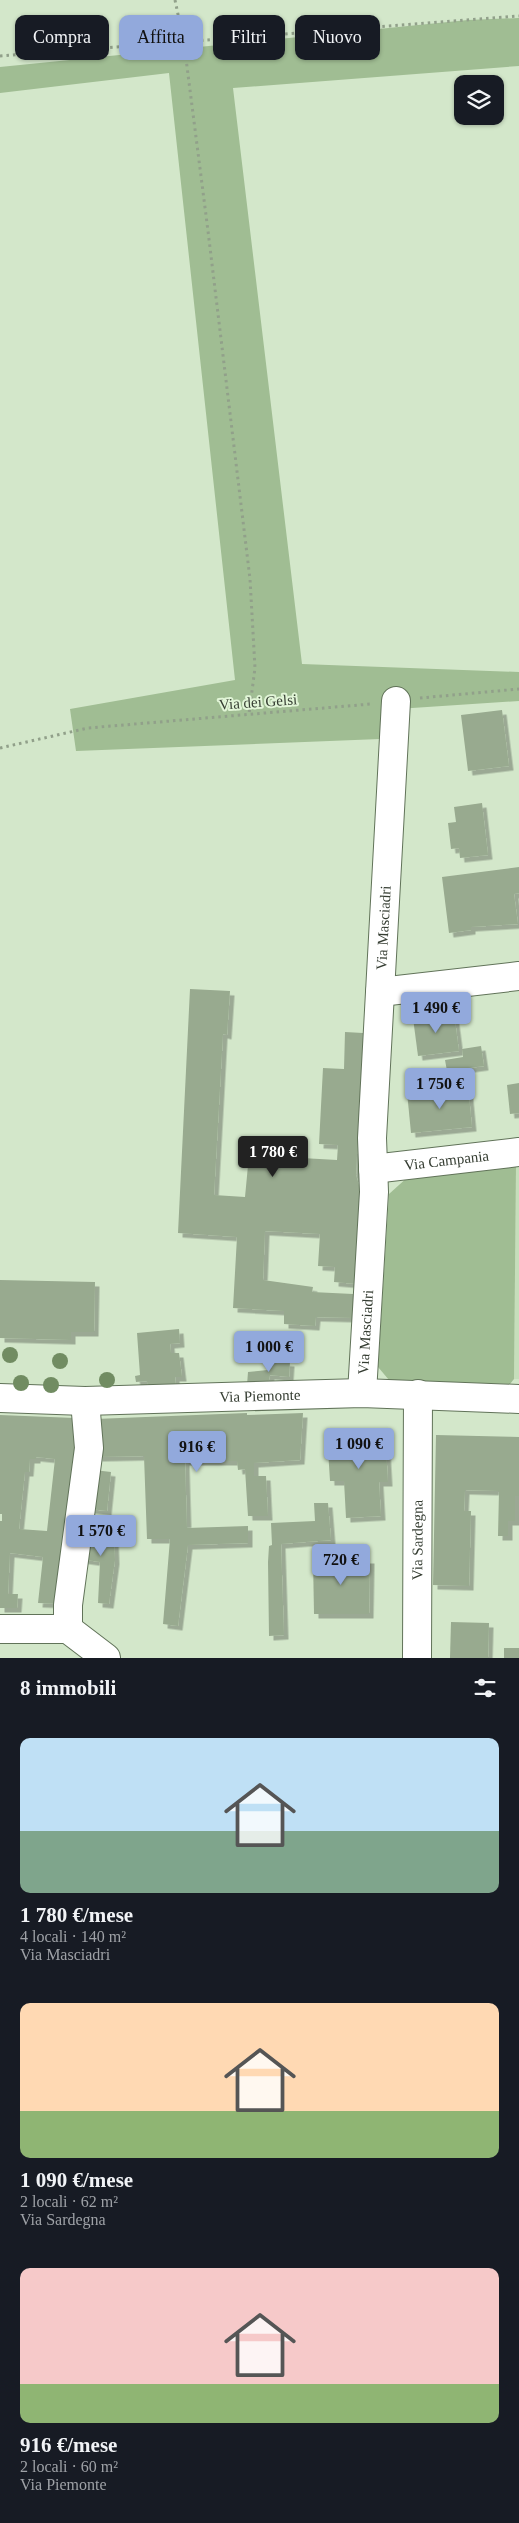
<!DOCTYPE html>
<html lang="it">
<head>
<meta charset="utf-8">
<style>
  body { margin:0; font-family:"Times New Roman",serif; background:#242831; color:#f1f3f6; height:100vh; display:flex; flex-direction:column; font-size:19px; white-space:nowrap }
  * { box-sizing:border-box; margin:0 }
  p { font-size:16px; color:#9ea1a6 }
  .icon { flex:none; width:28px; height:28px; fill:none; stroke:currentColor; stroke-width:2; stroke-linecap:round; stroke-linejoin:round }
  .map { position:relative; height:1658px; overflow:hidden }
  .side { display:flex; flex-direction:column; background:#171b24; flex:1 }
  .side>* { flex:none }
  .banner { position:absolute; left:15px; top:15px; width:490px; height:45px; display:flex; gap:10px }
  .buttons { position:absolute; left:454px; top:75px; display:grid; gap:10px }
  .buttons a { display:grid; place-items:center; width:50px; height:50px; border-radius:10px; background:#171b24; box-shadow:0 1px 4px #0004; font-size:25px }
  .price { position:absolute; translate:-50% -42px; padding:0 11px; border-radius:5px; background:#92a9dc; color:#111; font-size:16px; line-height:32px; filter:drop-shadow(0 1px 2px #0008) }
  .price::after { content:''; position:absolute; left:50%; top:30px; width:15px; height:11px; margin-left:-8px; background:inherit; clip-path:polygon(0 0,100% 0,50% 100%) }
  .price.active { background:#222; color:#fff }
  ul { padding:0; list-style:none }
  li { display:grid; align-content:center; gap:10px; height:265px; padding:0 20px }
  li span { display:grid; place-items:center; height:155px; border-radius:10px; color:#555 }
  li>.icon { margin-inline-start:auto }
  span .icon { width:90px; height:90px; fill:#fffc; stroke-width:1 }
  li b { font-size:21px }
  h2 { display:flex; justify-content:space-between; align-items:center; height:60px; padding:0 20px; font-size:21px }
  .chip { padding:0 18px; border-radius:10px; background:#171b24; box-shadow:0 1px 4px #0004; font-size:18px; line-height:45px }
  .chip.active { background:#92a9dc; color:#111 }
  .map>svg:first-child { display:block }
  .built { fill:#c6debb }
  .green { fill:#a0bd93 }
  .building { fill:#98aa8f; fill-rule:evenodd; filter:url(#shadow) }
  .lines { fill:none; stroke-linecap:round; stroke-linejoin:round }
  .minor-casing { stroke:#617359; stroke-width:30 }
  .path { stroke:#91a08a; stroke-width:3; stroke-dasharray:2.5 4; stroke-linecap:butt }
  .minor { stroke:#fff; stroke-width:28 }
  .tree { fill:#718c62 }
  .labels { text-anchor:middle; stroke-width:4; stroke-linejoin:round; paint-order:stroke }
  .street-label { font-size:15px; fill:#353d32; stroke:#e1f5d7 }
</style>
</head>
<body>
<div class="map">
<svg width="519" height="1658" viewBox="0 0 519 1658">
  <defs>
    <filter id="shadow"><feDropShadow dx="4.5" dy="4.5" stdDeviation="0" flood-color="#0004"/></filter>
  </defs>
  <rect width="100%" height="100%" fill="#d3e7ca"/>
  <polygon class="built" points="516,1166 519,1166 519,1379 514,1379"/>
  <g class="green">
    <polygon points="519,18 519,66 233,88 302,664 519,672 519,701 382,710 380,739 76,751 70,709 235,680 169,73 0,93 0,67 468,20"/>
    <polygon points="516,1166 514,1379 510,1384 389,1380 378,1367 389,1194 409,1176"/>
  </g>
  <g class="building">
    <polygon points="502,710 509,766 468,771 461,715"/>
    <polygon points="482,803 488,855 460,858 459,848 451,849 448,823 456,822 454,807"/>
    <polygon points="519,867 519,893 514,894 518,924 471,927 471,930 449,933 442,877"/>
    <polygon points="190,989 230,991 227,1035 223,1034 214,1195 245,1197 249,1155 337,1160 338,1145 319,1144 323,1068 344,1069 345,1032 363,1033 356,1175 361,1192 357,1284 334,1282 335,1267 318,1266 320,1234 265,1231 263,1280 313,1287 312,1292 353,1294 357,1297 355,1318 316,1317 315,1326 284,1324 284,1311 233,1308 237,1237 178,1233"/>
    <polygon points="454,1013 459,1051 418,1056 413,1018"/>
    <polygon points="481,1046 484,1066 447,1071 445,1060 463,1057 462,1049"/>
    <polygon points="519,1083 519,1113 510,1114 507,1085"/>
    <polygon points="468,1086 472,1127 411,1133 407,1092"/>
    <polygon points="0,1280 95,1282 94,1332 71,1332 71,1340 0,1338"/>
    <polygon points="179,1329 180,1343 170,1344 171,1353 179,1353 182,1377 175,1377 176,1386 148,1389 147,1381 136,1382 135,1376 140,1375 137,1333"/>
    <polygon points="269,1360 290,1362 289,1377 270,1375 268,1384 247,1385 248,1372 268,1370"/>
    <polygon points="247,1413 247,1415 303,1413 300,1460 254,1463 254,1476 266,1476 268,1516 248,1516 245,1469 238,1470 237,1461 185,1461 187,1528 248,1526 248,1543 188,1545 178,1626 163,1624 170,1539 147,1539 144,1456 98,1457 95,1419"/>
    <path d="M0,1415L75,1418L82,1439L63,1604L38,1603L43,1557L10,1553L8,1594H18L17,1608H0V1521H2V1514H0ZM36,1457L55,1459L47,1531L19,1529L25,1472H29L30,1459H36Z"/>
    <polygon points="385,1431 388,1482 379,1482 381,1516 346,1518 344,1481 330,1481 327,1434"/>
    <polygon points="436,1435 519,1437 519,1496 515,1496 515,1521 508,1521 508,1536 498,1536 499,1491 465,1490 464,1511 471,1511 469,1586 433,1585"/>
    <polygon points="94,1470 111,1472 107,1511 90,1509"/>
    <polygon points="314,1503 328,1503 331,1540 281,1544 284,1635 269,1636 268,1562 269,1546 272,1545 271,1523 315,1521"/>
    <polygon points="87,1524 108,1525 107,1535 114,1535 115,1560 109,1604 98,1603 100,1562 80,1559"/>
    <polygon points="313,1559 370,1559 369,1614 314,1614"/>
    <polygon points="451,1622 489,1623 488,1658 450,1658"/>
    <rect x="504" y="1648" width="15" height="10"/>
  </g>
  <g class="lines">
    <g class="minor-casing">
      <g id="minor">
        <polyline points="380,992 519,976"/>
        <path id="s1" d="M373,1169L519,1152"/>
        <path id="s2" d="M362,1393L374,1192L372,1138L396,701"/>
        <path id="s3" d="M0,1398L85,1401L362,1393L519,1399"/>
        <polyline points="0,1629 68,1629"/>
        <polyline points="68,1629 68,1605 89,1448 85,1401"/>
        <polyline points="68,1629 106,1658"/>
        <path id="s4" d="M417,1658L418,1394"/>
      </g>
    </g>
    <g class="path">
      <polyline points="175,0 184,43 208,231 250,579 255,668 249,714"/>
      <polyline points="0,56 519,16"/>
      <polyline points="420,698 519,689"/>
      <polyline points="0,748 88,728 371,704"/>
    </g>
    <use href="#minor" class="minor"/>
  </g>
  <g class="tree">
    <circle cx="10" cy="1355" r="8"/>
    <circle cx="60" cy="1361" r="8"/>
    <circle cx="107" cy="1380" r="8"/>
    <circle cx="21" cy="1383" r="8"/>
    <circle cx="51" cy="1385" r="8"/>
  </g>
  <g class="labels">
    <g class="street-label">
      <text transform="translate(258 702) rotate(-4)" y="5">Via dei Gelsi</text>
      <text dy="5" stroke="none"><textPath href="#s2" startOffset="466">Via Masciadri</textPath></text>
      <text dy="5" stroke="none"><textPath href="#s1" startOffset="74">Via Campania</textPath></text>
      <text dy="5" stroke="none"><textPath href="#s2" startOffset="61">Via Masciadri</textPath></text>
      <text dy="5" stroke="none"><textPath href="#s3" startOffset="260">Via Piemonte</textPath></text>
      <text dy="5" stroke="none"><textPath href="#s4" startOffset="118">Via Sardegna</textPath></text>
    </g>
  </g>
</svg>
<div class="buttons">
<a><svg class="icon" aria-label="layers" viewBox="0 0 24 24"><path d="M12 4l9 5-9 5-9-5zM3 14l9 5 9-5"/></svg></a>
</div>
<b class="price" style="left:436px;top:1034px">1 490 €</b>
<b class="price" style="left:440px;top:1110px">1 750 €</b>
<b class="price active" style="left:273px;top:1178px">1 780 €</b>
<b class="price" style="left:269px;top:1373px">1 000 €</b>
<b class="price" style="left:359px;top:1470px">1 090 €</b>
<b class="price" style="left:197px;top:1473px">916 €</b>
<b class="price" style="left:101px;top:1557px">1 570 €</b>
<b class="price" style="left:341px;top:1586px">720 €</b>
<div class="banner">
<a class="chip">Compra</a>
<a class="chip active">Affitta</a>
<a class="chip">Filtri</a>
<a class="chip">Nuovo</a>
</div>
</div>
<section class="side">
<h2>8 immobili<svg class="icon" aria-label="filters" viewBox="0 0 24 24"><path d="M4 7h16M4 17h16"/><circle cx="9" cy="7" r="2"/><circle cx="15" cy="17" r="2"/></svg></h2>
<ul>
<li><span style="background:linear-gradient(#bfe0f5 60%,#7fa58c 0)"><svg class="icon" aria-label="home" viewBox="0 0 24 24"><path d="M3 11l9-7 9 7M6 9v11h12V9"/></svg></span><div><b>1 780 €/mese</b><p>4 locali · 140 m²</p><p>Via Masciadri</p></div></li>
<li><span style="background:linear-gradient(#ffd9b3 70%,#8fb573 0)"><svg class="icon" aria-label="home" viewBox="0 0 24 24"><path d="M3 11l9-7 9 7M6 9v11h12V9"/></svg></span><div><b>1 090 €/mese</b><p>2 locali · 62 m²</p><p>Via Sardegna</p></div></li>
<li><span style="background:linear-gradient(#f6c9c9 75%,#8fb573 0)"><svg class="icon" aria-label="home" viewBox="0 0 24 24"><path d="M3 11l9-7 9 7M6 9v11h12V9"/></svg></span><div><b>916 €/mese</b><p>2 locali · 60 m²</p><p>Via Piemonte</p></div></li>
</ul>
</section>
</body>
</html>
